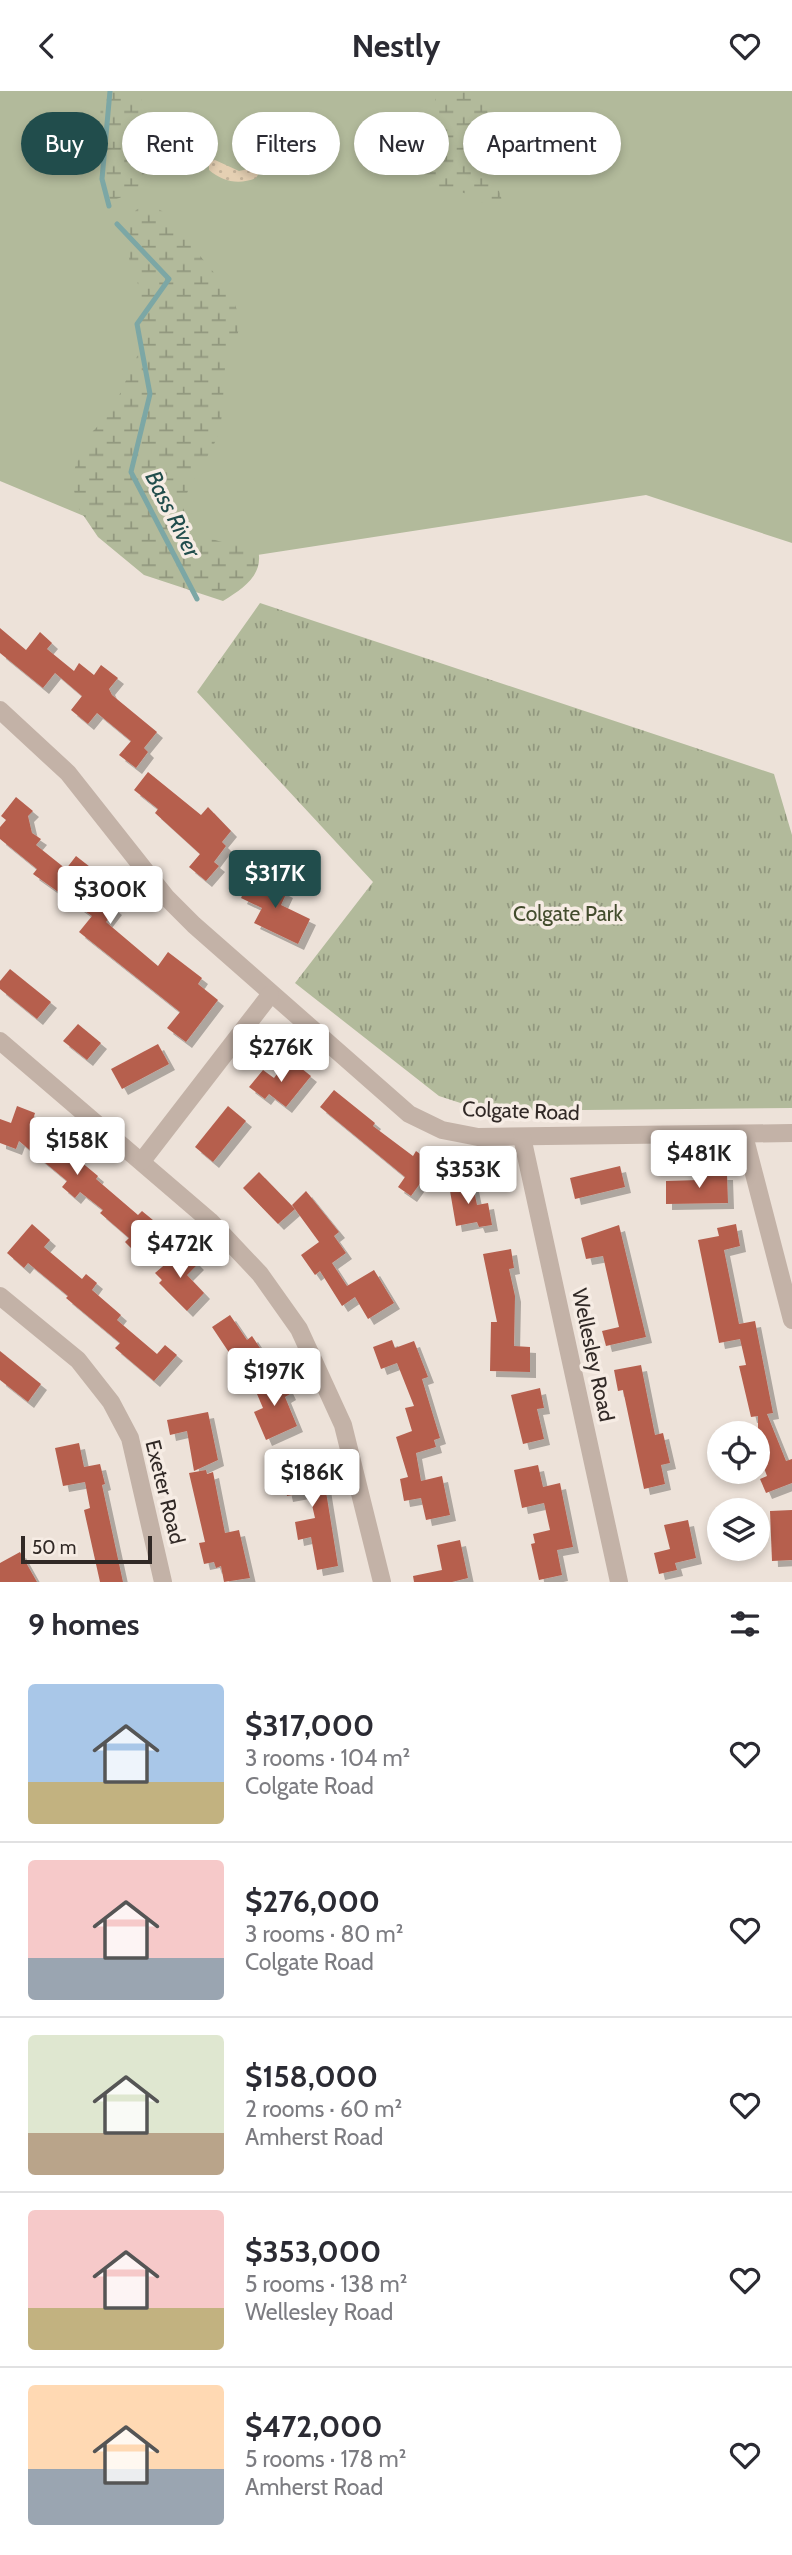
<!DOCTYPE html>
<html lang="en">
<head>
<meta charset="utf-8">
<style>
  body { margin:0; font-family:Cabin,sans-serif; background:#f2f2f3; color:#2b2b33; height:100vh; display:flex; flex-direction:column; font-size:26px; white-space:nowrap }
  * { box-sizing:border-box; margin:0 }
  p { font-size:23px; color:#7c7c81 }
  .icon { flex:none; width:38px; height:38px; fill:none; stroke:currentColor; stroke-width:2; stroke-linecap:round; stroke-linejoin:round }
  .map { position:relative; height:1491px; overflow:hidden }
  .panel { display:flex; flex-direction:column; background:#fff; flex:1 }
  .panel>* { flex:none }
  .hud { position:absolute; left:21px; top:21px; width:751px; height:63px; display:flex; gap:14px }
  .buttons { position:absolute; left:707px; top:1330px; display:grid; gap:14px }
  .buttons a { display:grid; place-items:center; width:63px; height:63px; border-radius:50%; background:#fff; box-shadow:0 4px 10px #0003; font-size:35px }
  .scale { position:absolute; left:21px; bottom:18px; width:131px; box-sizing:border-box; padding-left:7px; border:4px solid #312926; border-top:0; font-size:19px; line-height:24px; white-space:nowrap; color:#312926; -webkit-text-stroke:5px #f6ece4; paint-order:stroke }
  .price { position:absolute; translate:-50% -60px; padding:0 16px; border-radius:7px; background:#fff; color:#222; font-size:23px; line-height:46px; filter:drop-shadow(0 2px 4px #0008) }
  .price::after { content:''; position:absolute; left:50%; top:42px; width:21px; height:16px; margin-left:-10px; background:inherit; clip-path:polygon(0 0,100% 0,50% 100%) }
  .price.active { background:#214d4c; color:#fff }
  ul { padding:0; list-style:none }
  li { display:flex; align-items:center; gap:21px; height:175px; padding:0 28px }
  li+li { border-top:2px solid #e1e1e2 }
  li span { display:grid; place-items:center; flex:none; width:196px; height:140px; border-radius:7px; color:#555 }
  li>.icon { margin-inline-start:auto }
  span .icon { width:84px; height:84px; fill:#fffc; stroke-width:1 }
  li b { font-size:30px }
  h2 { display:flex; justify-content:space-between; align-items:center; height:84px; padding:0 28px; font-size:30px }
  .chip { padding:0 24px; border-radius:32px; background:#fff; box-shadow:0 4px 10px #0003; font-size:24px; line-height:63px }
  .chip.active { background:#214d4c; color:#fff }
  header { display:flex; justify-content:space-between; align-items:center; height:91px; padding:0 28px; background:#fff; font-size:32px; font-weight:700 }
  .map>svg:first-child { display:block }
  .grass { fill:#b2ba9b }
  .wetland { fill:url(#wetland-marsh) }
  .sand { fill:url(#sand-dots) }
  .park { fill:url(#park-tufts) }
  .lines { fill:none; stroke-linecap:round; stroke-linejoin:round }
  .stream { stroke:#7ca7a5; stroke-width:5 }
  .building { fill:#b65f4e; filter:url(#shadow) }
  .minor { stroke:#c3b2a7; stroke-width:18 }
  .labels { text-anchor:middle; stroke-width:7; stroke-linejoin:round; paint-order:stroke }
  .park-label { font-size:21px; fill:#434c2d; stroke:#f6ece4 }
  .street-label { font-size:21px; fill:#312926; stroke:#f6ece4 }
  .water-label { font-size:23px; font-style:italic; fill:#214d4c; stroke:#f6ece4 }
</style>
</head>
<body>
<header><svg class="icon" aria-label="back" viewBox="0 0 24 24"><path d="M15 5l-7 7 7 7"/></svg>Nestly<svg class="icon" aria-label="heart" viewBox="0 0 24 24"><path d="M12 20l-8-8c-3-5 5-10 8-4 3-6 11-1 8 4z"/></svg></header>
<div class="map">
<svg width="792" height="1491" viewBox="0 0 792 1491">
  <defs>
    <pattern id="wetland-marsh" width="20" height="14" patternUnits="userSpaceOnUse" patternTransform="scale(1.75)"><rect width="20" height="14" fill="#b2ba9b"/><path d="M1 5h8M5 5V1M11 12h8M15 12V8" fill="none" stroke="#91977e"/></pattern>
    <pattern id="sand-dots" width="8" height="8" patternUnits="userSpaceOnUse" patternTransform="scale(1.75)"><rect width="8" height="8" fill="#e5d0b3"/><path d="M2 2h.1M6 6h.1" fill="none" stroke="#c5b39a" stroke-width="1.8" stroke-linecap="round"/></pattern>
    <pattern id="park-tufts" width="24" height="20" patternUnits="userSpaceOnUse" patternTransform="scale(1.75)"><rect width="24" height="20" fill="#b2ba9b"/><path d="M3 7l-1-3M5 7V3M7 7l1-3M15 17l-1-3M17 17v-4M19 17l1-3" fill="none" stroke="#91977e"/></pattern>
    <filter id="shadow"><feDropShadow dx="6" dy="6" stdDeviation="0" flood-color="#0004"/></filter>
  </defs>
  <rect width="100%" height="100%" fill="#ede2d9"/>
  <polygon class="grass" points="0,0 792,0 792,452 646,404 199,473 0,390"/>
  <g class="wetland">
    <polygon points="100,0 141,0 145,82 136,101 111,110 102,89"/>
    <path d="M435,0H487L488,74L501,105L502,116C486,119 478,106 464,102C450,98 439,98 426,89C421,66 429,55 435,34C438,25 435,10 435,0Z"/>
    <path d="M147,113L162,120C182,148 230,192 238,222C244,245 228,257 225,277C222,300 225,324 217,346C205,379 169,406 191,442L222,451L256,452C267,481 247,495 223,510L144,484L98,446L77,415L72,388L76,373L93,340L111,322L139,261L141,201L130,172L125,147L129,129L136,119Z"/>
  </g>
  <path class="sand" d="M215,69L239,80L257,76L259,82L256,87C239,94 223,91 209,79V71Z"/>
  <polygon class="park" points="260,512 774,683 792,744 792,1017 485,1020 439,1005 295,892 373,791 197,601"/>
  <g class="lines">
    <g class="stream">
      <polyline points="109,115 102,88 110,0"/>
      <polyline points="117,133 169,188 137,233 150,303 131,381 197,508"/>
    </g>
  </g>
  <g class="building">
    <polygon points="0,537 26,559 40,541 52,552 47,558 74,580 79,572 94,584 101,574 118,587 109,598 112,604 157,641 144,657 148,661 136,677 119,664 131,650 97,622 88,633 71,619 82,605 55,582 43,597 0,562"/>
    <polygon points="148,681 201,724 208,716 231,740 222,751 226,755 214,771 219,775 206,790 189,776 200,763 155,722 158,718 134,699"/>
    <polygon points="16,706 33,720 28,725 32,742 41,748 36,754 66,778 76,765 94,779 83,792 116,818 106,831 158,875 168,861 202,887 198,893 218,909 186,951 167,937 180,921 79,841 92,825 33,783 37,778 0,748 0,736 6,729 1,725"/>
    <polygon points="252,784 287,801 281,814 310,828 298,853 254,832 262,817 241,807"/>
    <polygon points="10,878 51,911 37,928 0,898 0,890"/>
    <polygon points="78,933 101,952 87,969 63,950"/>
    <polygon points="158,953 169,973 122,998 111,978"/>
    <polygon points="292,970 311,985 286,1016 269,1003 265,1008 249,996 263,979 274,987 277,983 280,986"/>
    <polygon points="334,999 375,1032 373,1035 413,1065 416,1060 434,1073 411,1105 398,1096 405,1086 320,1016"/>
    <polygon points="17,1015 35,1022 32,1032 55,1054 57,1051 98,1085 96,1088 138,1124 142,1120 159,1134 135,1161 125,1151 129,1147 100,1122 103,1119 80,1101 75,1107 62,1096 67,1090 19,1050 16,1058 0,1052 0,1028 11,1032"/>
    <polygon points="228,1015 246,1030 213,1071 195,1056"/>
    <polygon points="620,1075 625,1096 575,1108 570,1087"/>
    <polygon points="259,1081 295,1118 278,1133 243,1097"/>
    <polygon points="699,1083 727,1083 728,1112 666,1113 666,1090 699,1089"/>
    <polygon points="472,1090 477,1114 488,1112 492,1134 479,1136 477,1131 456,1135 449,1094"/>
    <polygon points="306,1100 339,1141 334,1145 346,1162 332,1172 347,1195 374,1179 394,1212 368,1228 355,1206 342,1215 320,1180 315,1184 301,1164 319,1151 292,1114"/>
    <polygon points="32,1133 50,1149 44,1156 82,1188 86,1183 97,1192 92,1199 121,1224 117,1229 157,1263 165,1254 177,1264 154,1290 115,1257 120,1252 66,1207 68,1205 28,1172 24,1177 7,1162"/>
    <polygon points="736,1133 740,1155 724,1159 739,1233 755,1230 773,1322 767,1323 786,1370 792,1368 792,1392 766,1402 760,1388 767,1385 758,1361 758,1325 751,1326 739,1275 746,1274 740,1248 719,1252 698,1149 719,1145 717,1137"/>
    <polygon points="619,1134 646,1246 606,1255 602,1240 619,1236 603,1165 586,1168 581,1147"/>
    <polygon points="183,1158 198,1173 187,1184 204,1202 187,1220 159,1192 162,1189 155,1182"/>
    <polygon points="511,1158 514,1177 509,1178 515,1205 514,1255 530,1256 530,1281 490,1280 491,1231 497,1231 483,1163"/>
    <polygon points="230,1224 247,1249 252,1245 264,1263 240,1278 212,1236"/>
    <polygon points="392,1249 395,1257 414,1250 428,1286 422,1288 440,1347 434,1349 436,1356 416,1362 421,1390 442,1385 450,1424 426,1429 421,1407 404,1410 400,1388 408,1386 396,1346 412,1340 405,1317 414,1315 397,1272 381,1278 373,1256"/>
    <polygon points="0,1260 41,1293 28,1311 0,1289"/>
    <polygon points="641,1274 655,1344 663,1342 670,1372 661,1374 665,1393 644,1398 623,1299 618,1300 614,1279"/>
    <polygon points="281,1284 290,1303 285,1306 297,1335 266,1349 254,1321 263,1317 254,1296"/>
    <polygon points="540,1297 544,1317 537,1318 544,1348 523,1353 511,1304"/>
    <polygon points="208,1321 218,1369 194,1380 187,1340 170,1344 167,1329"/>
    <polygon points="79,1352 84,1376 100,1373 105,1393 102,1394 123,1491 100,1491 84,1419 90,1417 85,1391 63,1395 55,1357"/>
    <polygon points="303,1362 307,1385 323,1382 338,1475 317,1479 311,1446 298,1449 295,1431 315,1427 309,1401 287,1405 279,1367"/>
    <polygon points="538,1374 543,1396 560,1392 573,1456 557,1459 562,1484 539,1489 531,1453 535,1452 533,1443 550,1439 544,1412 522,1417 514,1379"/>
    <polygon points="206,1379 207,1383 213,1381 225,1442 239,1439 250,1487 224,1491 221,1475 216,1477 214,1471 204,1473 199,1452 205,1451 189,1382"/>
    <polygon points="792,1419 792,1469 772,1470 770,1420"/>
    <polygon points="688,1429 696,1467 675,1472 677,1479 659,1483 654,1462 670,1458 664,1434"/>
    <polygon points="460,1449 468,1487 452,1491 414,1491 413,1485 442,1479 437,1454"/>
    <polygon points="20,1461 37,1491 0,1491 0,1472"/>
  </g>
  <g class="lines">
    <g class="minor">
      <polyline points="0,619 68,682 166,806 194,834 409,1023 442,1039 478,1046 792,1042"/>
      <polyline points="0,950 210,1130 260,1183 299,1238 343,1334 382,1491"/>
      <polyline points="739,1044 746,1052 792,1229"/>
      <polyline points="522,1046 619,1491"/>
      <polyline points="142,1070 270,904"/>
      <polyline points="0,1205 78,1269 111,1311 130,1347 163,1491"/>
    </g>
  </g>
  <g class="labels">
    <g class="park-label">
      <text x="568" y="830">Colgate Park</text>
    </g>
    <g class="street-label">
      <text transform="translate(521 1020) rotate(2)" y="7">Colgate Road</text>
      <text transform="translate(593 1264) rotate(78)" y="7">Wellesley Road</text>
      <text transform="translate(165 1401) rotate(76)" y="7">Exeter Road</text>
    </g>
    <g class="water-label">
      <text transform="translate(173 423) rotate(63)" y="8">Bass River</text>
    </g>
  </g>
</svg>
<div class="buttons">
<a><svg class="icon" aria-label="locate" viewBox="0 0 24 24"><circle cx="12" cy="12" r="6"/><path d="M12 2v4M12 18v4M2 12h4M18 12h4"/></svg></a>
<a><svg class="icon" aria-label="layers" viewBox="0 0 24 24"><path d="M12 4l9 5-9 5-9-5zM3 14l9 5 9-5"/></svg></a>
</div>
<div class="scale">50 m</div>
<b class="price active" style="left:275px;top:819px">$317K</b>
<b class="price" style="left:110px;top:835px">$300K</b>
<b class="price" style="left:281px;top:993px">$276K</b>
<b class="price" style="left:77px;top:1086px">$158K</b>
<b class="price" style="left:699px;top:1099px">$481K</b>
<b class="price" style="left:468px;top:1115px">$353K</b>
<b class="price" style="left:180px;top:1189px">$472K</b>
<b class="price" style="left:274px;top:1317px">$197K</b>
<b class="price" style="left:312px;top:1418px">$186K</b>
<div class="hud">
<a class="chip active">Buy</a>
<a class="chip">Rent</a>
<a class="chip">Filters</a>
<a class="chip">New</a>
<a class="chip">Apartment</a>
</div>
</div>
<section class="panel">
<h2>9 homes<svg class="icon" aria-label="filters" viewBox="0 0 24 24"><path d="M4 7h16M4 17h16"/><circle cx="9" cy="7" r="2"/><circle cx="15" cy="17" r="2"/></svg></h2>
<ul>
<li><span style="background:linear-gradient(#a9c7e8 70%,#c2b280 0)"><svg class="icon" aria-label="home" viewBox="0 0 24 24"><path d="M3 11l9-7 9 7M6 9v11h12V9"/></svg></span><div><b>$317,000</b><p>3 rooms · 104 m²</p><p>Colgate Road</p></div><svg class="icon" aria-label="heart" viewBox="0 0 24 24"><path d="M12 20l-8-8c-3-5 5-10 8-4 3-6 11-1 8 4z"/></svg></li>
<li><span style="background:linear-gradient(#f6c9c9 70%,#9aa5b1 0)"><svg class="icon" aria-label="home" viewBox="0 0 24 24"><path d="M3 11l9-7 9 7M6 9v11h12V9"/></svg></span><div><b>$276,000</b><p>3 rooms · 80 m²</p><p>Colgate Road</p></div><svg class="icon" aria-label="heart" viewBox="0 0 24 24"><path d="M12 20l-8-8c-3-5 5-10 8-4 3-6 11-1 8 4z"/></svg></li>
<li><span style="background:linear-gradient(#dfe7d0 70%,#b9a48a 0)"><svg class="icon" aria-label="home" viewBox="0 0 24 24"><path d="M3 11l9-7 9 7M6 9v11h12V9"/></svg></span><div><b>$158,000</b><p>2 rooms · 60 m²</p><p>Amherst Road</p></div><svg class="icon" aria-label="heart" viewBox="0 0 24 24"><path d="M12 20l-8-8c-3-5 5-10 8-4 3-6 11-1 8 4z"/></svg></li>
<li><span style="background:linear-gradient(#f6c9c9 70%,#c2b280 0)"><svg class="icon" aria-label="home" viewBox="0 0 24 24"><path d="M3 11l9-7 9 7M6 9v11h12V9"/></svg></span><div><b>$353,000</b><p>5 rooms · 138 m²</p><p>Wellesley Road</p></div><svg class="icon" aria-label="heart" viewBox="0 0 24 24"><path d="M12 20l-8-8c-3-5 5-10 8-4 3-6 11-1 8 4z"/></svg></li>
<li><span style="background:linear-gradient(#ffd9b3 60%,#9aa5b1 0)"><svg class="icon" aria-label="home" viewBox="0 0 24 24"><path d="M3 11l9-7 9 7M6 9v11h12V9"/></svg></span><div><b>$472,000</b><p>5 rooms · 178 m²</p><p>Amherst Road</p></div><svg class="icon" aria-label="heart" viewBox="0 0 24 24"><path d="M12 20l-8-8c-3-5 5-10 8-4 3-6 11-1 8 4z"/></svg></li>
</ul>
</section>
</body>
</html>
